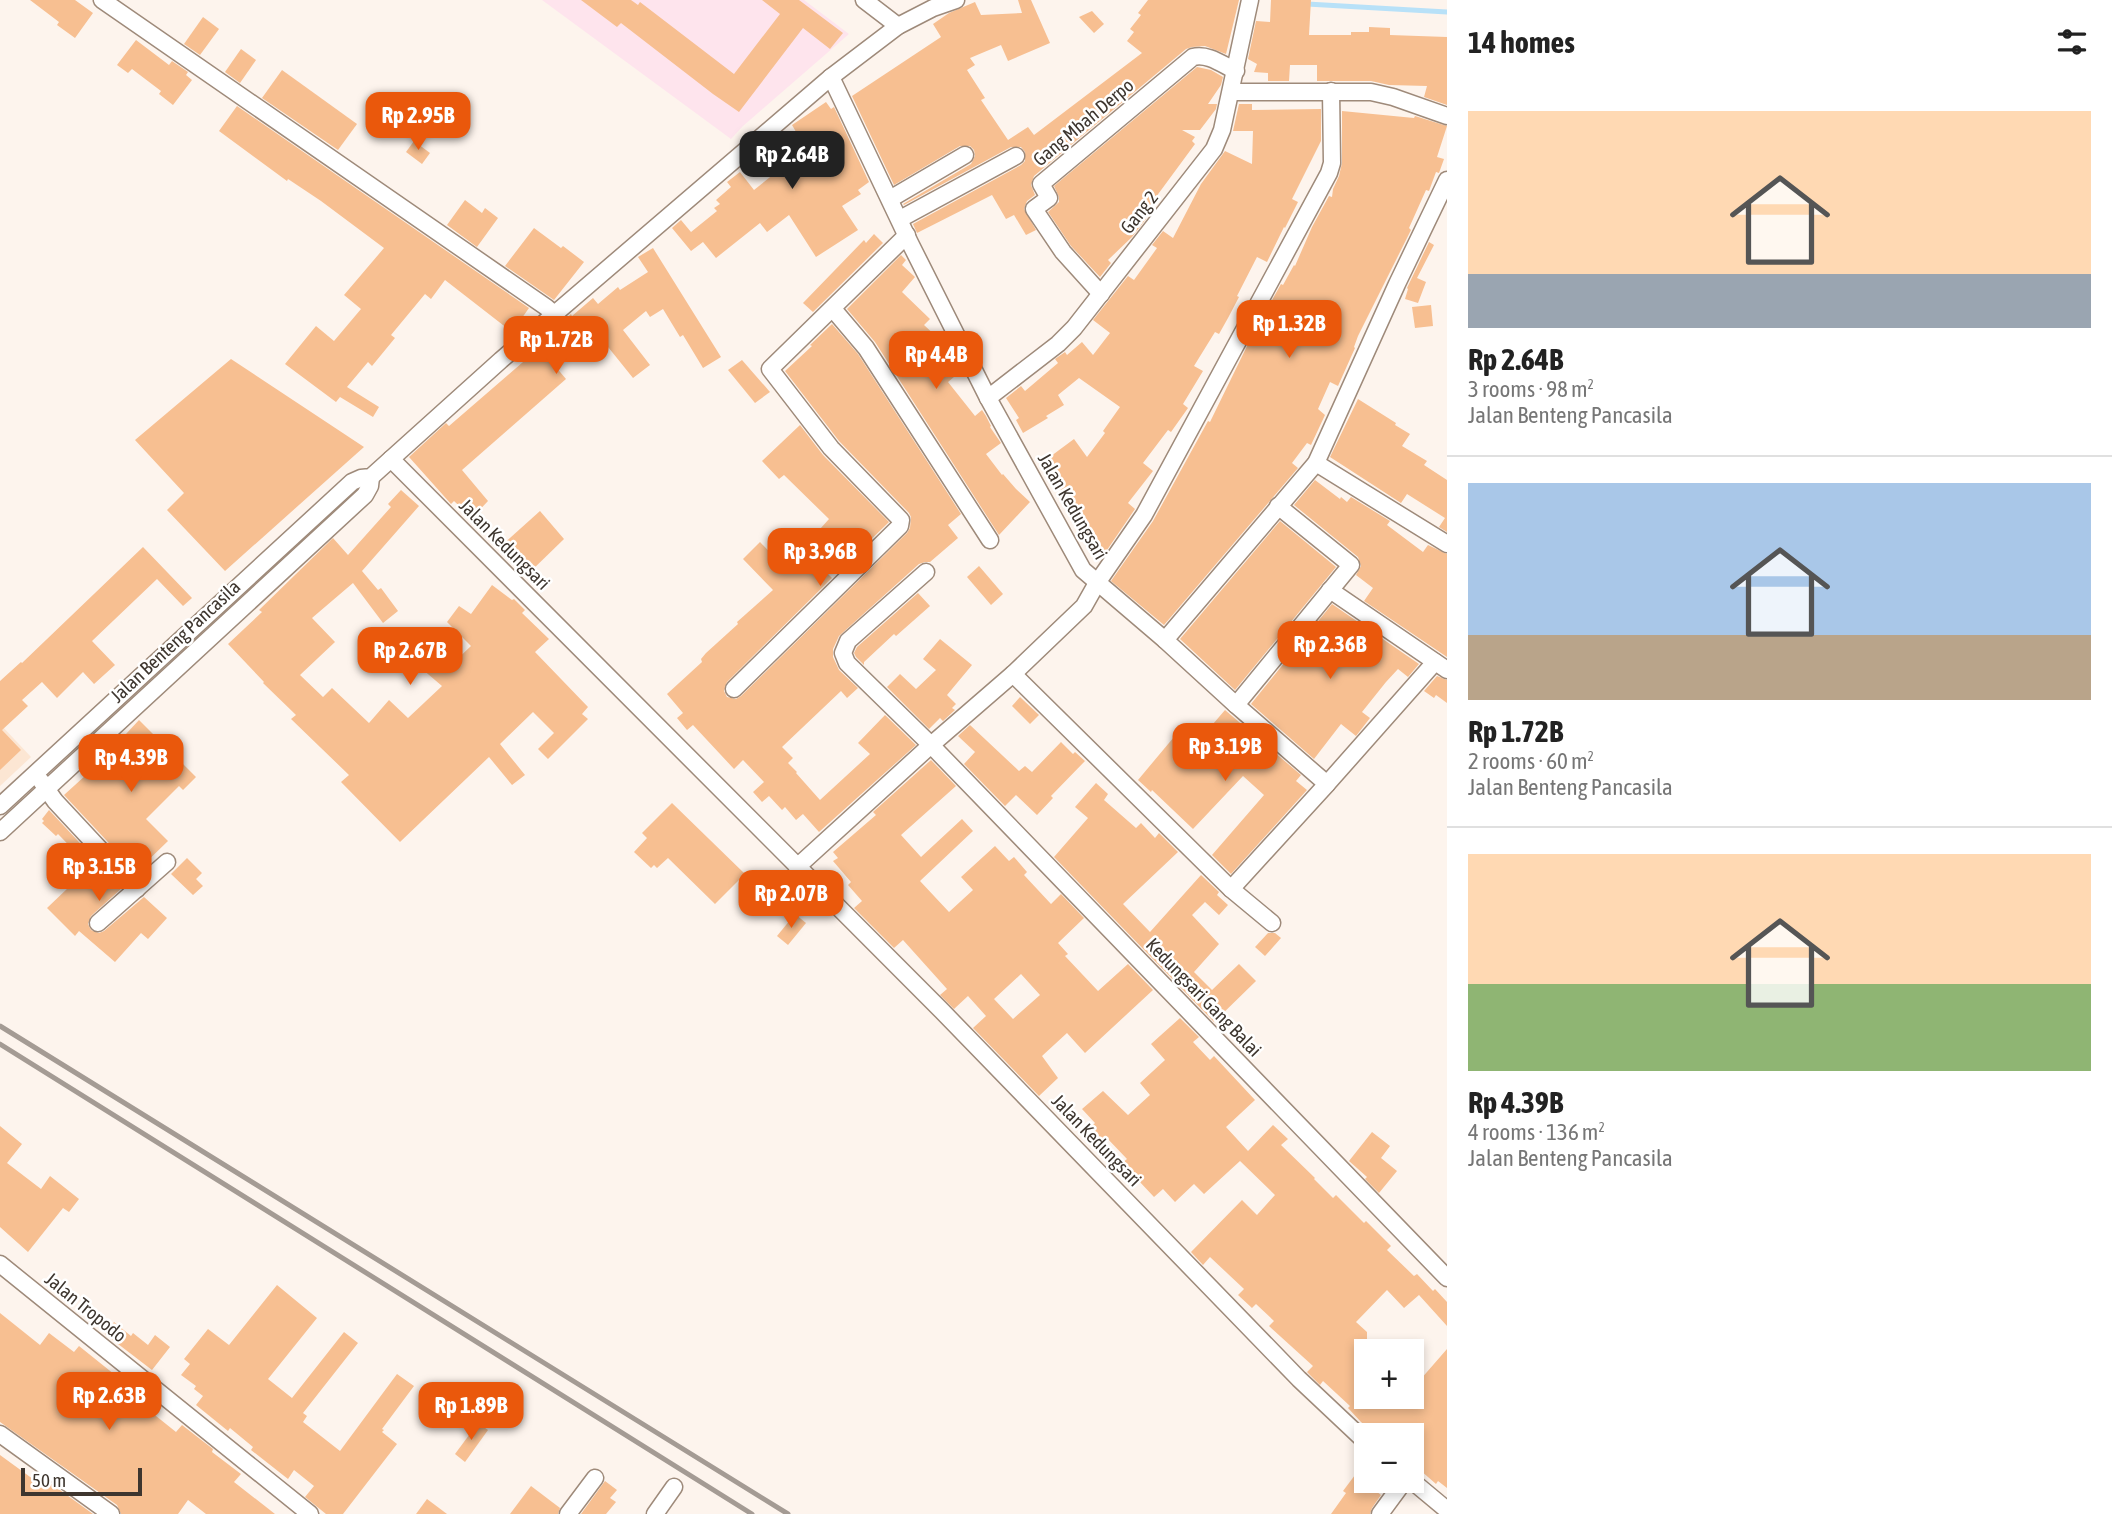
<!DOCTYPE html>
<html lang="en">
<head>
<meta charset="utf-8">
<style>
  body { margin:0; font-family:"Asap Condensed",sans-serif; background:#f6f6f6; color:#222; height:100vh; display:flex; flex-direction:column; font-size:26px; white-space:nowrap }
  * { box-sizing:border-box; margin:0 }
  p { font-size:23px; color:#767676 }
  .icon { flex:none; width:38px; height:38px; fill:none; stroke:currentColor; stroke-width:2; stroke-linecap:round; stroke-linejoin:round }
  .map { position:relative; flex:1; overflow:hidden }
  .sheet { display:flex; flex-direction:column; background:#fff; width:665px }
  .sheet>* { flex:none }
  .controls { position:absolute; left:1354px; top:1339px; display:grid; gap:14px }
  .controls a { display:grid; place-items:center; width:70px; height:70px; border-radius:0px; background:#fff; box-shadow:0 4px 10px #0003; font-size:35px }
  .scale { position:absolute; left:21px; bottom:18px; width:121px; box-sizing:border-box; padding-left:7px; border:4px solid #3e362f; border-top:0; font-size:19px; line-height:24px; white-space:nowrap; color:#3e362f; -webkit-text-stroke:5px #fff; paint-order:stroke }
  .price { position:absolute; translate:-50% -60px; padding:0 16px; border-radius:14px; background:#ea580c; color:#fff; font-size:23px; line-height:46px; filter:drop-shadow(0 2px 4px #0008) }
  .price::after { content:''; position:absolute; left:50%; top:42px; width:21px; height:16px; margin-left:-10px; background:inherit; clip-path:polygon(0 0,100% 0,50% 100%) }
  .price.active { background:#222; color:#fff }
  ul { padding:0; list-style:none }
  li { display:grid; align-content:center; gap:14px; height:371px; padding:0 21px }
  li+li { border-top:2px solid #e0e0e0 }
  li span { display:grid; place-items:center; height:217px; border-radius:0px; color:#555 }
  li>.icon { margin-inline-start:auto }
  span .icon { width:126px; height:126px; fill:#fffc; stroke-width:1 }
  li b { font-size:30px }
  h2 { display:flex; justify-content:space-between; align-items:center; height:84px; padding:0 21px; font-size:30px }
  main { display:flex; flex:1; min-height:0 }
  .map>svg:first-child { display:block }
  .built { fill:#fce6d3 }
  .education { fill:#fee4ed }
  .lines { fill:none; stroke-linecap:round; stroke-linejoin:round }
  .stream { stroke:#b8e1f8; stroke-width:5 }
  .building { fill:#f7bf91; fill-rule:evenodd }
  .minor-casing { stroke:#9e8a7a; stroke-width:19 }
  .minor { stroke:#fff; stroke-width:16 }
  .rail { stroke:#a49b94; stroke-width:5 }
  .labels { text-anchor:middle; stroke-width:5; stroke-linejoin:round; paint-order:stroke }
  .street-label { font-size:19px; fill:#3e362f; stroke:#fff }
</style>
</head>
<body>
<main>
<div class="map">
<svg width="1447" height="1514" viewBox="0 0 1447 1514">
  <rect width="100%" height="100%" fill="#fdf4ed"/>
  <polygon class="built" points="0,724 31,757 0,786"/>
  <polygon class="education" points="542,0 804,0 849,34 743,126 731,139"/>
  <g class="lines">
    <polyline class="stream" points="1307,4 1447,12"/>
  </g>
  <g class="building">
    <polygon points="30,0 75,0 93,13 75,38 57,25 59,22"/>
    <polygon points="581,0 631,0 638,5 640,2 734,74 780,14 762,0 799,0 843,33 830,49 803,28 739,112 713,94 621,23 617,27"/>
    <polygon points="1018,0 1031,0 1050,43 1008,61 1001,45 970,58 975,65 967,70 985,98 981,100 1008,140 1028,127 1034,135 1142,53 1127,41 1134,32 1130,29 1141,15 1138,13 1148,0 1239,0 1226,54 1205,46 1192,47 1186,49 1034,176 1031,185 1035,195 1027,201 1024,209 1036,230 1026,235 1014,215 1006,219 992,195 917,233 913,224 1021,165 1025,161 1025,152 1021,147 1011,147 904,205 903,204 971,164 975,156 974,150 970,146 960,146 894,185 852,96 941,37 933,24 949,13 975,2 981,15 1022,13"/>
    <polygon points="1271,0 1311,0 1309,35 1351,35 1351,32 1369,32 1369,27 1390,28 1390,35 1447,37 1447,105 1424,97 1427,86 1389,85 1371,81 1317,81 1317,65 1290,65 1289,81 1268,81 1268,73 1254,72 1257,64 1248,59 1256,21 1270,22"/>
    <polygon points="1092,11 1104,24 1094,33 1079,17"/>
    <polygon points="203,17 219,29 200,55 184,44"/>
    <polygon points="136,40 169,65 172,61 188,72 186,75 192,80 173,105 159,94 161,91 132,69 128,73 117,65"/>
    <polygon points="241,49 256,60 240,83 225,72"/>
    <polygon points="1197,67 1211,70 1223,77 1221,85 1208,104 1217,104 1216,109 1200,130 1182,130 1195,137 1192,141 1195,144 1142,216 1146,219 1132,237 1108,260 1111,263 1100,277 1071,246 1048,212 1059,202 1059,197 1054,186"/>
    <polygon points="282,70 357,124 338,150 262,98"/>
    <polygon points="826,102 831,109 834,107 869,182 858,190 861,194 842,206 858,230 816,257 789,215 767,232 760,223 716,258 703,242 691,251 672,228 681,220 691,232 717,211 714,208 720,204 716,200 731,187 727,182 740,172 754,190 779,170 770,156 799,137 792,125"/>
    <polygon points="1239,104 1252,104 1252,110 1321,109 1321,141 1292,199 1298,202 1285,228 1284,227 1267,262 1257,257 1237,296 1239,297 1228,318 1219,334 1215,332 1194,366 1203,371 1183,404 1188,408 1171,432 1168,430 1143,463 1153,471 1128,503 1135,509 1107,550 1101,554 1058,497 1063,493 1056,483 1058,481 1043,462 1074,439 1087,457 1105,433 1103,431 1120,407 1079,378 1058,395 1064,405 1046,416 1048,418 1023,433 1016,420 1019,418 1006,398 1021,386 1025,391 1058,363 1055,359 1065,352 1067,355 1082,342 1093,355 1110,333 1093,320 1128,276 1134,280 1157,248 1152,245 1163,231 1173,238 1201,184 1225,151 1252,164 1253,131 1233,131"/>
    <polygon points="237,106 529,308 512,332 445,280 431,299 425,294 391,335 395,338 372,366 368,362 347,387 379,407 373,417 340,397 336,402 285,364 316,326 334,341 361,309 344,295 384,248 321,201 288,179 287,181 219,131"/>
    <polygon points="1342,111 1414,118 1415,116 1447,126 1437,157 1444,159 1439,173 1436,172 1429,191 1426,190 1409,228 1411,230 1358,336 1354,347 1355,348 1338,386 1330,382 1318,409 1325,415 1311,445 1307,443 1292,463 1298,468 1164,625 1111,581 1153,521 1208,421 1210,422 1250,340 1281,284 1283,285 1294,265 1295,266 1312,227 1329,196 1332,197 1333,189 1339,176 1342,163"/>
    <polygon points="414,141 430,153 422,164 406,152"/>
    <polygon points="465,200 482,213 485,208 498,218 477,247 447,225"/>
    <polygon points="534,228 561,248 563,246 584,262 554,300 505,266"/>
    <polygon points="874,234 883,243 813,312 803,303 864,240 866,243"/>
    <polygon points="1429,242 1434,245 1417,278 1426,282 1418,303 1405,299 1408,289 1407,288"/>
    <polygon points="653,248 721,357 703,368 683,335 680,337 663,309 650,317 646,311 623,330 650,365 633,378 600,337 597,339 594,336 580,348 578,346 555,366 566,379 462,470 488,501 472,518 454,501 451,504 409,457 446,423 449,426 530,356 544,343 542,341 571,314 572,316 593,298 598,304 618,287 620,290 648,272 638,257"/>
    <polygon points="901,255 906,260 902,265 915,277 902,292 930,319 924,325 939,339 935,342 961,371 948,382 975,416 982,410 986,416 991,426 990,427 1001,443 986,454 1002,475 1003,474 1016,489 1030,502 999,535 875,342 847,309"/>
    <polygon points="1431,305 1433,326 1415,328 1412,307"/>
    <polygon points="832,324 858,354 961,514 948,525 958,538 930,562 925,562 919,564 839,636 833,649 833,657 839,670 858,688 847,698 841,691 782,747 793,758 788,763 797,772 796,773 820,800 870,754 858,743 885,715 916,745 819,832 803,814 796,820 785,807 782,810 769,796 762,802 753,792 764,782 743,760 734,769 693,725 687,730 677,718 683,713 667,694 702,662 701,659 706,653 738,624 737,622 773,590 743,559 760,542 785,568 829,519 784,475 779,479 762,461 800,425 823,455 889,522 857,553 847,543 824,570 832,578 727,682 724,691 727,697 736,699 741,696 907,533 910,528 911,517 909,513 839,441 785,371 812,346 810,345"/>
    <polygon points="231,359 364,447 225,571 167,510 184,493 135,440"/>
    <polygon points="742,360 770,392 755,403 728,370"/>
    <polygon points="1358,399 1396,423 1395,425 1410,434 1402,446 1427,461 1424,465 1447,480 1447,532 1439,527 1445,518 1407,494 1401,503 1330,457"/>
    <polygon points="1315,480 1340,499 1341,497 1347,502 1351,497 1390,521 1387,525 1423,552 1428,545 1447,554 1447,657 1364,601 1373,588 1356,575 1361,566 1358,557 1294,505"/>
    <polygon points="401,490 419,506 362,571 378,590 381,588 398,611 383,623 353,583 312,618 335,642 300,675 323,697 332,688 369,723 389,700 408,718 442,686 415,663 427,649 449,667 471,646 447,622 459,606 471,614 492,585 512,600 514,599 525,610 522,613 549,639 535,652 588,707 582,714 588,719 548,759 538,749 554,733 533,712 500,744 525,775 512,785 489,757 400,842 341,782 349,775 291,719 296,715 263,683 264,682 228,644 262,612 259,610 333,538 348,555 391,507 388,504"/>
    <polygon points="540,511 564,539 527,575 500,547"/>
    <polygon points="1280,521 1336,567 1235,690 1180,639"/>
    <polygon points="143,547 192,598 183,606 157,579 92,641 115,665 94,684 83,672 57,698 42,682 22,700 28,706 2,730 21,750 0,770 0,681 21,662 22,663"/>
    <polygon points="979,566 1003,594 991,605 967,577"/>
    <polygon points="918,593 930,606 896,636 894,634 864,662 864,665 856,657 854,653 857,647"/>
    <polygon points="1332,604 1419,664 1408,677 1398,669 1386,682 1362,712 1370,718 1356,736 1341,724 1314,759 1251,704"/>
    <polygon points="940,639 972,665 947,695 956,704 952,708 955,710 943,721 940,718 929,729 887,687 900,674 916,689 936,670 923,659"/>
    <polygon points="1437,676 1447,680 1447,703 1436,695 1434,698 1424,691"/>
    <polygon points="1020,697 1039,715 1030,724 1012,706"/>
    <polygon points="1225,710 1301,775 1296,781 1307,790 1231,874 1212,855 1264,795 1243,776 1193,829 1152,790 1151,792 1138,780 1179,731 1195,745"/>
    <polygon points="139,720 196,777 183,790 179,786 146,819 168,841 136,872 64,795 86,775 87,776"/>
    <polygon points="970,725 1019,771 1025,766 1032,772 1061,742 1073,754 1075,752 1085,761 1051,796 1053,798 1037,815 1016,795 1005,806 964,764 975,752 958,736"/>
    <path d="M931,760L956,786L901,835L921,857L962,819L973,831L920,881L949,912L973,890L961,877L995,846L1009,861L1014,857L1027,872L1024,875L1051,904L1061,894L1084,918L1058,943L1068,954L1065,956L1098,991L1128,964L1153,990L1085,1053L1067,1033L1042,1056L1058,1078L1039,1096L973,1028L986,1016L968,996L954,1009L940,995L947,989L903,940L894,948L854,908L862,901L848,885L851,882L833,861L838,858L833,852L876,815L873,812ZM1021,974L1040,995L1013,1019L994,999Z"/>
    <polygon points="1096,783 1108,794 1104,800 1136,828 1141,823 1155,838 1159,833 1178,852 1123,904 1150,932 1201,875 1219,892 1217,895 1228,905 1219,915 1205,902 1192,915 1219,944 1194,972 1212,990 1239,964 1256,981 1214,1022 1054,857 1088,818 1075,807"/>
    <polygon points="672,803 745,874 715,904 668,858 657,868 654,865 651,868 634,852 647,838 642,833"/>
    <polygon points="49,810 122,888 91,916 88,924 91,930 99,933 104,931 144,897 167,918 148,939 141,933 115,962 79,931 75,936 47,908 90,867 58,834 56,836 42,823 44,821 42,819"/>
    <polygon points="187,858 202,873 196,879 203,886 193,895 171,874"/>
    <polygon points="795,914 806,923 788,945 777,936"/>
    <polygon points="1268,933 1275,933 1281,938 1265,956 1255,947"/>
    <polygon points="1180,1018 1199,1037 1193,1042 1210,1060 1214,1056 1255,1100 1226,1127 1248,1151 1273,1125 1288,1139 1281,1145 1315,1178 1314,1179 1333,1198 1336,1195 1364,1223 1366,1221 1391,1246 1387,1250 1414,1276 1417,1274 1433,1291 1435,1289 1447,1302 1447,1326 1419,1295 1404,1308 1387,1290 1356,1322 1367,1332 1367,1396 1412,1396 1412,1373 1420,1380 1447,1349 1447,1488 1438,1481 1436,1484 1412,1463 1412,1435 1376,1435 1361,1422 1348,1408 1350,1406 1323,1381 1320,1385 1307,1372 1313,1366 1269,1326 1274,1321 1256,1304 1252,1308 1238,1295 1244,1289 1210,1257 1203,1265 1191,1252 1242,1200 1257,1215 1275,1195 1240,1161 1204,1194 1194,1184 1175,1202 1163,1189 1154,1197 1122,1163 1127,1159 1105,1136 1099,1142 1088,1130 1095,1123 1082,1109 1103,1091 1128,1115 1150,1095 1140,1083 1165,1060 1151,1044"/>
    <polygon points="0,1126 22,1144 7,1163 41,1189 50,1176 79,1199 69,1212 63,1208 28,1252 0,1227"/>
    <polygon points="1372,1132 1390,1146 1381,1158 1397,1171 1379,1193 1365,1179 1367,1177 1349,1161"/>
    <polygon points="277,1285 317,1318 268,1379 292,1398 344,1332 358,1343 303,1413 307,1416 303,1422 340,1451 397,1374 414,1386 382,1429 384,1430 382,1432 397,1444 343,1514 326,1514 305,1497 314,1486 294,1470 288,1479 251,1450 253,1447 230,1428 228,1431 196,1405 203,1396 194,1389 196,1386 181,1375 190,1364 184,1359 208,1329 229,1345"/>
    <polygon points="0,1313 40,1345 49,1333 74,1352 79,1346 155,1407 151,1412 176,1432 182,1425 213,1449 212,1452 241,1474 234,1482 275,1514 206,1514 188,1500 178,1514 121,1514 117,1505 0,1422"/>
    <polygon points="114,1322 131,1336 133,1333 148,1345 155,1335 170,1347 152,1370 105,1334"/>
    <polygon points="478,1423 488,1430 465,1462 455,1454"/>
    <polygon points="0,1455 37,1482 42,1477 93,1514 0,1514"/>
    <polygon points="1355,1475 1381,1495 1372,1508 1370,1514 1331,1514 1346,1493 1343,1491"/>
    <polygon points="605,1481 617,1490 610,1498 616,1502 606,1514 581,1514"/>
    <polygon points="531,1486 560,1508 558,1514 510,1514"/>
    <polygon points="427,1499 447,1514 416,1514"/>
  </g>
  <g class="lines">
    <g class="minor-casing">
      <g id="minor">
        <polyline points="102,0 546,307 554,314"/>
        <polyline points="864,0 898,26"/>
        <polyline points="831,77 910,243 988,398 1083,570 1165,640 1316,463 1397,284 1447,180"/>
        <polyline points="1232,92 1371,92 1393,97 1447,116"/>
        <polyline points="890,199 965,155"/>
        <polyline points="900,219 1016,156"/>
        <path d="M1101,294L1063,252L1034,209L1049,198L1041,184L1193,57C1208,53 1223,65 1236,71"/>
        <polyline points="833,309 866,348 990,540"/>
        <polyline points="988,398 1058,344 1074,328 1214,149 1222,130 1250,0"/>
        <polyline points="391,459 942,1011 1299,1379 1367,1443"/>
        <polyline points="1316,463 1447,544"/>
        <polyline points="926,572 848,641 843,653 847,663 931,745 1447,1278"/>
        <polyline points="1330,590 1447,670"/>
        <polyline points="1165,640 1236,705 1327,784 1435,662"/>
        <polyline points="1013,674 1231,889 1272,923"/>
        <polyline points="734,689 900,526 901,520 831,448 770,369 907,235"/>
        <polyline points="1236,705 1351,565 1278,506"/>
        <polyline points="41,781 55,801 137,889"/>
        <polyline points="0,806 352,482 361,478 371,477 501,360 831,77 898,26 933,8 956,0"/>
        <polyline points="0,832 365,495 370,486 371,477"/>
        <polyline points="797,867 931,745 1013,674 1084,606 1097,583 1144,515 1329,173 1332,163 1331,91"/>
        <polyline points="1231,889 1327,784"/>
        <polyline points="98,923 167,862"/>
        <polyline points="0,1264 310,1514"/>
        <polyline points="0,1434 111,1514"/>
        <polyline points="1411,1480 1447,1510"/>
        <polyline points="568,1514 595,1478"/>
        <polyline points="655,1514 674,1487"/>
        <polyline points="1380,1514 1405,1480"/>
      </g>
    </g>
    <use href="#minor" class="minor"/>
    <g class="rail">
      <polyline points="0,1026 788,1514"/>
      <polyline points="0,1044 752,1514"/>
    </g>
  </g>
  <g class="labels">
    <g class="street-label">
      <text transform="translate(1083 122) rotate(-40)" y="7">Gang Mbah Derpo</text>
      <text transform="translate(1139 212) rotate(-52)" y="7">Gang 2</text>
      <text transform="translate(1073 506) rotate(60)" y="7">Jalan Kedungsari</text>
      <text transform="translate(505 544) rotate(45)" y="7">Jalan Kedungsari</text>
      <text transform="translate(175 641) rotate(-43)" y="7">Jalan Benteng Pancasila</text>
      <text transform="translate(1204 997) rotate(46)" y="7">Kedungsari Gang Balai</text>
      <text transform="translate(1097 1140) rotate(46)" y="7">Jalan Kedungsari</text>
      <text transform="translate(86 1307) rotate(39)" y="7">Jalan Tropodo</text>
    </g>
  </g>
</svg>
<div class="controls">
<a>+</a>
<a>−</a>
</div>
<div class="scale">50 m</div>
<b class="price" style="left:418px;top:152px">Rp 2.95B</b>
<b class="price active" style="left:792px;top:191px">Rp 2.64B</b>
<b class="price" style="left:1289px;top:360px">Rp 1.32B</b>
<b class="price" style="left:556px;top:376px">Rp 1.72B</b>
<b class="price" style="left:936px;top:391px">Rp 4.4B</b>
<b class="price" style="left:820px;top:588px">Rp 3.96B</b>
<b class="price" style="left:1330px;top:681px">Rp 2.36B</b>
<b class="price" style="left:410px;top:687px">Rp 2.67B</b>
<b class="price" style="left:1225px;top:783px">Rp 3.19B</b>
<b class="price" style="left:131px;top:794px">Rp 4.39B</b>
<b class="price" style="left:99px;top:903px">Rp 3.15B</b>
<b class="price" style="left:791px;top:930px">Rp 2.07B</b>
<b class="price" style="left:109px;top:1432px">Rp 2.63B</b>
<b class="price" style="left:471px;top:1442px">Rp 1.89B</b>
</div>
<section class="sheet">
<h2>14 homes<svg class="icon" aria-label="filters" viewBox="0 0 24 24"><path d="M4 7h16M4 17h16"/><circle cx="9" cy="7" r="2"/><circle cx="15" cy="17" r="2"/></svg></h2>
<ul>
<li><span style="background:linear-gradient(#ffd9b3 75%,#9aa5b1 0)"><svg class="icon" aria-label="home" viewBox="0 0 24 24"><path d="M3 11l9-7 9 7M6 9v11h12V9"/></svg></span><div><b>Rp 2.64B</b><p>3 rooms · 98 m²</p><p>Jalan Benteng Pancasila</p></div></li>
<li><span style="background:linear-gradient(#a9c7e8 70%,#b9a48a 0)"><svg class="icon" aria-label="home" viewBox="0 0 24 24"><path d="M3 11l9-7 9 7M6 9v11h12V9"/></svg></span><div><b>Rp 1.72B</b><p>2 rooms · 60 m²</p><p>Jalan Benteng Pancasila</p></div></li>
<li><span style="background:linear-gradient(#ffd9b3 60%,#8fb573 0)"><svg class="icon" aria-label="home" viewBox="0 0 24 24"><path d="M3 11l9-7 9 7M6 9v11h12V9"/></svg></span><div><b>Rp 4.39B</b><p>4 rooms · 136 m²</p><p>Jalan Benteng Pancasila</p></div></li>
</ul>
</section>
</main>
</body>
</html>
